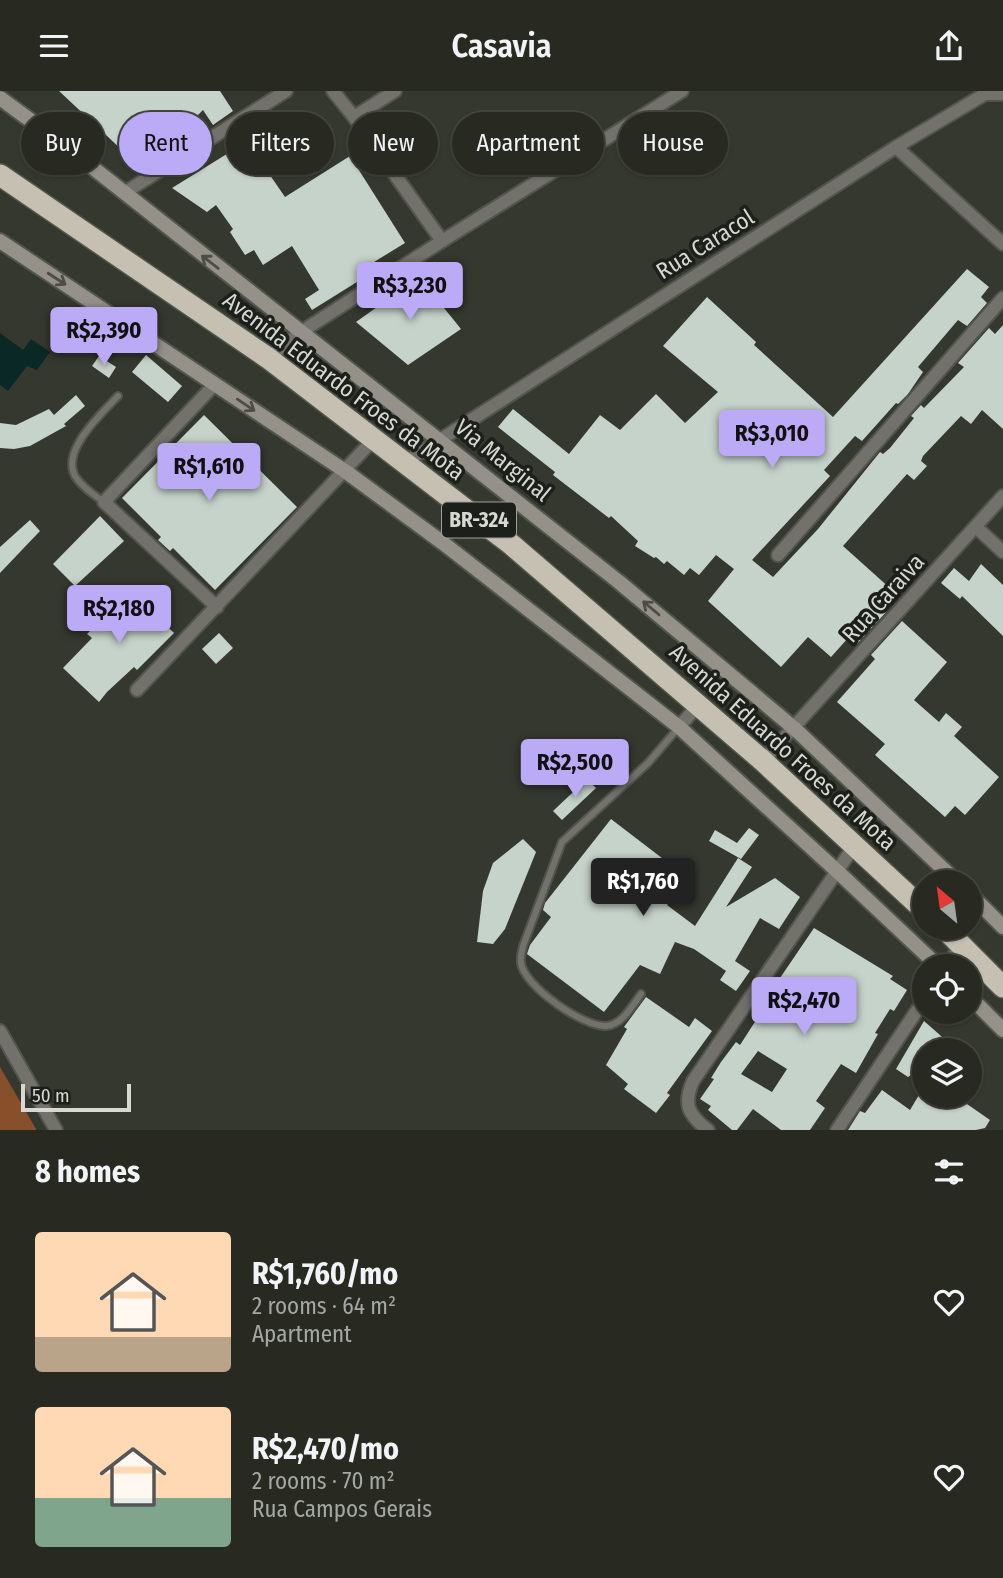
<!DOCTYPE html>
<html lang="en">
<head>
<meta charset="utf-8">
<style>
  body { margin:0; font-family:"Fira Sans Condensed",sans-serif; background:#34362f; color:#f1f3f6; height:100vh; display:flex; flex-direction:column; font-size:26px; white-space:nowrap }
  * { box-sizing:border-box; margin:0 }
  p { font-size:23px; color:#a5a7a5 }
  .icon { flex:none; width:38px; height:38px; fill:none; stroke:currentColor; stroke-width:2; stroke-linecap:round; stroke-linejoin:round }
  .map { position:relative; height:1039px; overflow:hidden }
  .side { display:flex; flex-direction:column; background:#282a22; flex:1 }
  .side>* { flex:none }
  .top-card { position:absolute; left:21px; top:21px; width:962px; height:63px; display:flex; gap:14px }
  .needle { width:46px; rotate:331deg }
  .controls { position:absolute; left:912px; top:779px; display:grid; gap:14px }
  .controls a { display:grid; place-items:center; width:70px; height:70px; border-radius:50%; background:#282a22; box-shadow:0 2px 5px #0004,0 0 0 2px #444640; font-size:35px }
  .scale { position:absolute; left:21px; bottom:18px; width:110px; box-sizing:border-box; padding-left:7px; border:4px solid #d6d8d1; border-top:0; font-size:19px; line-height:24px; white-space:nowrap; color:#d6d8d1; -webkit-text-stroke:5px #1d1f1a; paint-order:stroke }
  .price { position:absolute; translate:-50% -60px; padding:0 16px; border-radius:7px; background:#bbaaf6; color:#111; font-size:23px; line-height:46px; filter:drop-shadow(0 2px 4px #0008) }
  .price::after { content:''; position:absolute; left:50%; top:42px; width:21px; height:16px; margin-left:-10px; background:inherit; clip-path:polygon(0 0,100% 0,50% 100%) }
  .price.current { background:#222; color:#fff }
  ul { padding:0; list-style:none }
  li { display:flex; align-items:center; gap:21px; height:175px; padding:0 35px }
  li span { display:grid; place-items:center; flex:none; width:196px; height:140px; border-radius:7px; color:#555 }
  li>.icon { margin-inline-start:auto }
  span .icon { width:84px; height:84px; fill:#fffc; stroke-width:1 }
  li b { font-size:30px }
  h2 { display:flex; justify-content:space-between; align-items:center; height:84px; padding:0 35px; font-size:30px }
  .tag { padding:0 24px; border-radius:32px; background:#282a22; box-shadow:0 2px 5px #0004,0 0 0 2px #444640; font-size:24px; line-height:63px }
  .tag.current { background:#bbaaf6; color:#111 }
  header { display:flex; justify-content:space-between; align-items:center; height:91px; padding:0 35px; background:#282a22; font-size:32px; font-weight:600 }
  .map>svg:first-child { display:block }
  .green { fill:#884f2b }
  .water { fill:#092826 }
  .building { fill:#c6d3ca; fill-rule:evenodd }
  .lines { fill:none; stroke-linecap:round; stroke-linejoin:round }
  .lane-casing { stroke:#52554b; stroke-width:10 }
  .street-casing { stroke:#52554b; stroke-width:16 }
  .secondary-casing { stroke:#52554b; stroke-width:18 }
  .highway-casing { stroke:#52554b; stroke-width:24 }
  .lane { stroke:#73716c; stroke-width:6 }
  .street { stroke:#73716c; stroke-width:12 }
  .secondary { stroke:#959189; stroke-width:14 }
  .highway { stroke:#c6c0b3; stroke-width:21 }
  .oneway { stroke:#4d4d46 }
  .labels { text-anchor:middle; stroke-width:7; stroke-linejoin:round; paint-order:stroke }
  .shield { fill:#1d1f1a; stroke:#9ea09a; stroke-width:2 }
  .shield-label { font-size:21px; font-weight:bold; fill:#d6d8d1 }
  .street-label { font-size:23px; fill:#d6d8d1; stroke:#1d1f1a }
</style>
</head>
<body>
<header><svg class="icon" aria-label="menu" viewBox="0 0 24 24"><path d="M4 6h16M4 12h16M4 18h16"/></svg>Casavia<svg class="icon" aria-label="share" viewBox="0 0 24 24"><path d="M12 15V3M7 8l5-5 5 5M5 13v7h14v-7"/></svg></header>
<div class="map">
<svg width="1003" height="1039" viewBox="0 0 1003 1039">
  <rect width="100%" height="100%" fill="#35382e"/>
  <polygon class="green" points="0,976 36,1038 36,1039 0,1039"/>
  <polygon class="water" points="0,242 23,259 31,248 50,261 37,279 27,275 8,300 0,294"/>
  <g class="building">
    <polygon points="59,0 220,0 233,20 213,34 203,19 185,37 177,30 138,74"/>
    <polygon points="251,48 266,72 263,74 285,106 350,65 405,152 361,179 365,186 312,219 305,208 319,199 292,155 263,174 254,159 245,164 230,141 233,138 216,114 207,121 172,97"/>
    <polygon points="967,178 989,196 981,206 987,212 967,235 958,229 918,276 923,281 908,303 898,313 896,312 862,350 855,345 824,379 830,385 752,469 773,486 818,438 880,361 883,363 890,357 914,327 911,325 921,314 924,317 964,276 958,272 989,237 995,243 1003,234 1003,338 982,319 971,333 961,325 923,365 921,370 927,375 914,389 907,383 843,455 892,499 878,514 888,519 857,553 849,546 831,566 808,546 781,576 708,510 734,478 716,464 699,484 690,477 684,484 667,470 664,473 656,466 654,467 635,455 638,450 611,425 609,427 553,384 555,381 498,336 513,318 569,363 600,324 620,339 656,303 685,332 718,301 663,255 707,206 756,251 754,254 833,326"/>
    <polygon points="419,186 461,238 408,274 356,231"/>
    <polygon points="146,264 182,295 168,311 132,281"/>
    <polygon points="99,265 116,276 109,287 92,275"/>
    <polygon points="76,304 85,315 64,333 66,335 30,355 14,358 0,357 0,332 16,334 49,318 54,324"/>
    <polygon points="204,324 297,416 215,499 173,457 170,460 158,449 161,446 122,407"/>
    <polygon points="100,425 124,450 75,495 53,473"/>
    <polygon points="30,429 40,440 0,482 0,456"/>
    <polygon points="981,473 1003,494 1003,545 962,505 960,508 941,492 954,477 969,490"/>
    <polygon points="140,498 163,519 157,526 174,542 137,579 134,576 107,601 99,611 63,577 92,547 87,543 117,513 121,517"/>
    <polygon points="902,530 947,571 914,609 939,631 946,622 962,636 954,645 999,686 965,724 955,715 945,726 875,664 885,653 837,611 875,568 871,564"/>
    <polygon points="219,542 233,557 216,573 202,558"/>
    <polygon points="587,688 596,697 562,729 553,720"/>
    <polygon points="611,728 688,787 667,814 695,835 738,767 752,776 726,816 775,787 800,806 779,838 760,827 735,870 750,880 736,900 720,889 726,880 694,858 675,851 660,883 640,874 604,921 527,863 530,854 551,826 543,819 545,812"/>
    <polygon points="749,737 759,744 741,768 709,750 715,739 737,752"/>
    <polygon points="523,748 536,761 505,838 493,853 477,851 483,800 493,772"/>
    <path d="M814,837L893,885L890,888L907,899L894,920L890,918L875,942L878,943L856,982L841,973L816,1010L825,1017L810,1039H781L753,1018L737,1039H732L708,1019L711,1015L700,1008L714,988L711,987L721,971L736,951L740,954L762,920L759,918ZM758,960L787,978L772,1001L741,983Z"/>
    <polygon points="646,906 689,936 695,927 712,940 667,1002 670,1004 656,1022 624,998 628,993 606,974 627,938 624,936"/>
    <polygon points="924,930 957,959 924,959 924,975 908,986 896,978"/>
    <polygon points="882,999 910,1019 919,1004 954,1004 990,1029 985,1037 976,1039 848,1039 860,1020 865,1022"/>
  </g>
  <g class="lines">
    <g class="lane-casing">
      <g id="lane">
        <path d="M104,411C94,404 82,396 75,385C61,359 102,322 118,305"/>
        <path d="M641,903C632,915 622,934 606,935C583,936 524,895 521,872C520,867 522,860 523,855L562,751L648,672L679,636"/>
      </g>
    </g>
    <g class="street-casing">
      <g id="street">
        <polyline points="333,0 354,26 442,150"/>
        <polyline points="354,26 395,0"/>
        <polyline points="896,56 1003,153"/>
        <polyline points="124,102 286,0"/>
        <polyline points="268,267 301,241 442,150 682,0"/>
        <polyline points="215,293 104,411 217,516"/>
        <polyline points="404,372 896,56 985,3 1003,3"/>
        <polyline points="976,436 1003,461"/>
        <polyline points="778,464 1003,207"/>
        <polyline points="137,599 373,349"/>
        <polyline points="679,636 699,613"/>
        <polyline points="763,670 1003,405"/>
        <polyline points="947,875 961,854"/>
        <polyline points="0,940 56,1039"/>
        <path d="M708,1039C688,1024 683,1013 693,990L855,754"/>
        <polyline points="837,1039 924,909"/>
      </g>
    </g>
    <g class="secondary-casing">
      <g id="secondary">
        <polyline points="0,7 64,54 619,491 794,637 957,791"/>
        <polyline points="0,150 345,380 443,452 679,636 837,780 938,875"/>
        <polyline points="970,803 1003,836"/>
        <polyline points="970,906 1003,939"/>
      </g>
    </g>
    <g class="highway-casing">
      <g id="highway">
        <polyline points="0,84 268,267 512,454 763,670 924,819"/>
        <polyline points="943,836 1003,896"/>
      </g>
    </g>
    <use href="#lane" class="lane"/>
    <use href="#street" class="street"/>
    <use href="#secondary" class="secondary"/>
    <use href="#highway" class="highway"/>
  </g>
  <defs><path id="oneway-shaft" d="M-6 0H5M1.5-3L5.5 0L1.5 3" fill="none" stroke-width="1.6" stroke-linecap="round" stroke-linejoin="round" transform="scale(1.75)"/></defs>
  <g class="oneway">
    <use href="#oneway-shaft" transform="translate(210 171) rotate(-142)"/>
    <use href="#oneway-shaft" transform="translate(57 188) rotate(33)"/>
    <use href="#oneway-shaft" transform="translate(246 314) rotate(34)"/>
    <use href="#oneway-shaft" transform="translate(651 517) rotate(-140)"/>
  </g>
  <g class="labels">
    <rect class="shield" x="442" y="411.5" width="74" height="35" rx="5"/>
    <g class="shield-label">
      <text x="479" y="436">BR-324</text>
    </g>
    <g class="street-label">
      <text transform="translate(705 153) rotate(-32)" y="8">Rua Caracol</text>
      <text transform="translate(344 295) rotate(37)" y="8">Avenida Eduardo Froes da Mota</text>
      <text transform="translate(503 369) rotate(39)" y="8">Via Marginal</text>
      <text transform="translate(883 507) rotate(-48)" y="8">Rua Caraiva</text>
      <text transform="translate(783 656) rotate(42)" y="8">Avenida Eduardo Froes da Mota</text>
    </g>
  </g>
</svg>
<div class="controls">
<a><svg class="needle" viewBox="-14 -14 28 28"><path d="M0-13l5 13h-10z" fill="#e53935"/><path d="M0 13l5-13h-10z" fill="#a5a7a5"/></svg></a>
<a><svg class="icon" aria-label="locate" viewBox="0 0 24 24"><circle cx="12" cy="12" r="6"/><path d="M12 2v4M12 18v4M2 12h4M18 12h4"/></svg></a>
<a><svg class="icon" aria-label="layers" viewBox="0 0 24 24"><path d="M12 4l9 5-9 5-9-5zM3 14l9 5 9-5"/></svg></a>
</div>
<div class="scale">50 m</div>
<b class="price" style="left:410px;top:231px">R$3,230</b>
<b class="price" style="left:104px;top:276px">R$2,390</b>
<b class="price" style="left:772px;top:379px">R$3,010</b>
<b class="price" style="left:209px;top:412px">R$1,610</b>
<b class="price" style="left:119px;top:554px">R$2,180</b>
<b class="price" style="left:575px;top:708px">R$2,500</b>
<b class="price current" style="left:643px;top:827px">R$1,760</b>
<b class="price" style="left:804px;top:946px">R$2,470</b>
<div class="top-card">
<a class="tag">Buy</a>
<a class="tag current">Rent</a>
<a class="tag">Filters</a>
<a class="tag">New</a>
<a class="tag">Apartment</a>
<a class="tag">House</a>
</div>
</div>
<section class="side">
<h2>8 homes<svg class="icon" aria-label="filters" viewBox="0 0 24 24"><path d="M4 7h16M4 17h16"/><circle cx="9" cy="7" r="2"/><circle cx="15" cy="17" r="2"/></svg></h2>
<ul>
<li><span style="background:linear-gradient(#ffd9b3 75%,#b9a48a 0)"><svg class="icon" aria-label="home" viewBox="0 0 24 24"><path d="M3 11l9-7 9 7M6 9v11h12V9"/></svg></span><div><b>R$1,760/mo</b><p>2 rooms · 64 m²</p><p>Apartment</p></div><svg class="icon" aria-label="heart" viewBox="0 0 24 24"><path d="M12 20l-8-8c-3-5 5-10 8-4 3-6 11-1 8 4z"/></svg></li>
<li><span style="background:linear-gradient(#ffd9b3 65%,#7fa58c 0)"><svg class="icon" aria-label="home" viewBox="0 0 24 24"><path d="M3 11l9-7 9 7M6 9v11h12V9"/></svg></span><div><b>R$2,470/mo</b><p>2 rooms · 70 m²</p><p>Rua Campos Gerais</p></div><svg class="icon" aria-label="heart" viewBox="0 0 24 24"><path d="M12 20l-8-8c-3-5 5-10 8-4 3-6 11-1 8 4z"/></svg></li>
</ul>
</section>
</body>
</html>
